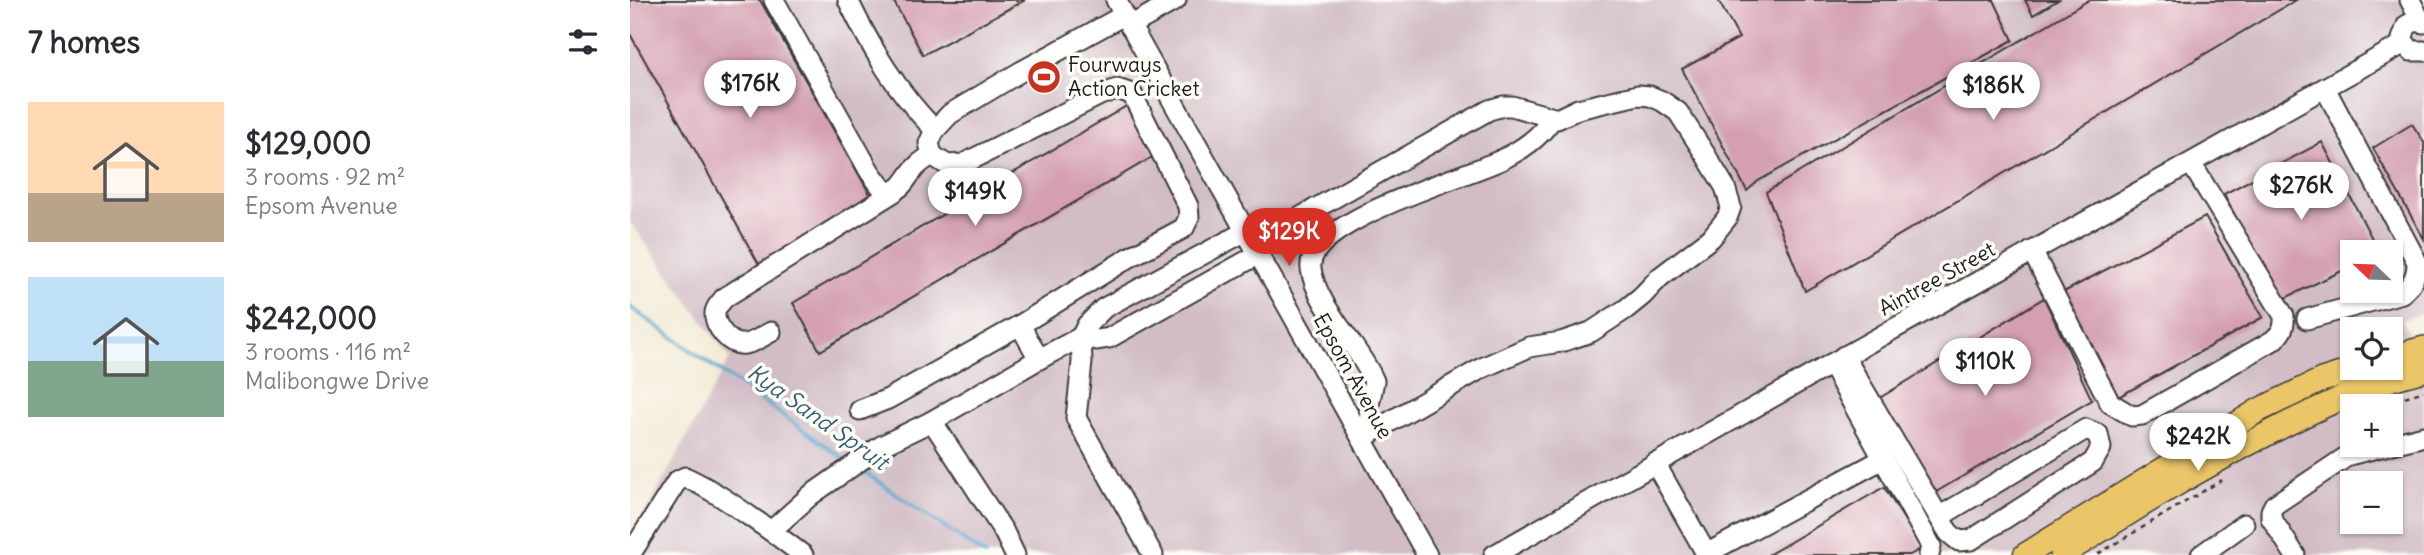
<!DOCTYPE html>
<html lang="en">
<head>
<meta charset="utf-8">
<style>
  body { margin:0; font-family:Delius,sans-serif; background:#f7f7f7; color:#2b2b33; height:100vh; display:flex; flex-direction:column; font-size:26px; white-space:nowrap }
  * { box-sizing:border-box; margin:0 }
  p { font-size:23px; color:#7c7c81 }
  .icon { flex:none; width:38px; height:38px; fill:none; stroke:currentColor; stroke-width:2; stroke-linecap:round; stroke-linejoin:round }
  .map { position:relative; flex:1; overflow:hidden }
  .panel { display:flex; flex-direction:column; background:#fff; width:630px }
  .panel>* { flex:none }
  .needle { width:46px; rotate:293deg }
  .controls { position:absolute; left:1710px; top:240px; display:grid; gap:14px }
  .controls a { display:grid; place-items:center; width:63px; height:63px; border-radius:0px; background:#fff; box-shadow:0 2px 5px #0004; font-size:35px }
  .price { position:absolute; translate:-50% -60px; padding:0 16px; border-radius:24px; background:#fff; color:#222; font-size:23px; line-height:46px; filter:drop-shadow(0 2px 4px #0008) }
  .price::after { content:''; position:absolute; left:50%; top:42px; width:21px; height:16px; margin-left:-10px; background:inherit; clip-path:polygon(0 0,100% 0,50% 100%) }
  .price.active { background:#d93025; color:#fff }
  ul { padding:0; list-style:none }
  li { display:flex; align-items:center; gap:21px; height:175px; padding:0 28px }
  li span { display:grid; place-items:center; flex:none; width:196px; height:140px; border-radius:0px; color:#555 }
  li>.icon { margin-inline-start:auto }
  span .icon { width:84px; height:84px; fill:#fffc; stroke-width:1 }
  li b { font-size:30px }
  h2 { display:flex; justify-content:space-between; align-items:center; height:84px; padding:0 28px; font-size:30px }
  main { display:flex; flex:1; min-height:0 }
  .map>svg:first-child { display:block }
  .industrial { fill:#d2bdc6; fill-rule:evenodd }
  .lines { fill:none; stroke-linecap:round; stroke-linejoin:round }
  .stream { stroke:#50a6cd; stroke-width:3.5 }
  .building { fill:#d49fb1 }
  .minor-casing { stroke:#3c3b38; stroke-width:23 }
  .major-casing { stroke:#3c3b38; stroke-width:26 }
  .path { stroke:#3c3b38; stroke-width:2.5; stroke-dasharray:5 5; stroke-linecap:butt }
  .minor { stroke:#fff; stroke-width:19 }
  .major { stroke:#ebc669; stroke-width:23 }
  .labels { text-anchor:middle; stroke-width:7; stroke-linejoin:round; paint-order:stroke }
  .poi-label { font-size:21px; fill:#1c1c1c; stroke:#fdfcf7; text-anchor:start }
  .street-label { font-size:21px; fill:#1c1c1c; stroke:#fdfcf7 }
  .water-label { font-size:23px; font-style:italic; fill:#366174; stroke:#fdfcf7 }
</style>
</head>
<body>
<main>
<section class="panel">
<h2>7 homes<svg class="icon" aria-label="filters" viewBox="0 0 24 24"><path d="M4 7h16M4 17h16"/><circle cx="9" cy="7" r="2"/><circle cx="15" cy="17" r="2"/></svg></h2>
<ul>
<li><span style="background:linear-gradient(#ffd9b3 65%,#b9a48a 0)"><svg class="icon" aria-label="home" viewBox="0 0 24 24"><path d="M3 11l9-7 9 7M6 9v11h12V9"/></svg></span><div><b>$129,000</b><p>3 rooms · 92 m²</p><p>Epsom Avenue</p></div></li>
<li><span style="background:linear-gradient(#bfe0f5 60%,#7fa58c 0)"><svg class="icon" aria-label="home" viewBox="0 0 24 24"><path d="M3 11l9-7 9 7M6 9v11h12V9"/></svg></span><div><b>$242,000</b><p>3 rooms · 116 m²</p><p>Malibongwe Drive</p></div></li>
</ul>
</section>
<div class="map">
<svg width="1794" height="555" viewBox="0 0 1794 555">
  <rect width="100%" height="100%" fill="#fdfcf7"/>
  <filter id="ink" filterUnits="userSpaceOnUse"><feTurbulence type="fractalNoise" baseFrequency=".0143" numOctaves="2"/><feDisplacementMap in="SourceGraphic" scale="14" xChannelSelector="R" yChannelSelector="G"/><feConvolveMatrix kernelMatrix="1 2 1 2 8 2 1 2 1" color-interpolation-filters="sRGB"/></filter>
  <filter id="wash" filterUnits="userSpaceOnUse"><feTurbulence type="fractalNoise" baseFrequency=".00686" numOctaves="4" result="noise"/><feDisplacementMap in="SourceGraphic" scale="28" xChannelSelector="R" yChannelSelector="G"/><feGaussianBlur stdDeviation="1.57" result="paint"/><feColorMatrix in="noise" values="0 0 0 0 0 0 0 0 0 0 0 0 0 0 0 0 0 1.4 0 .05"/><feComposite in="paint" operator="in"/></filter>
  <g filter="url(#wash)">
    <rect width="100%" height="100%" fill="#f3ebd6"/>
    <path class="industrial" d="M0,0H1794V314L1771,320L1794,358V555H0V541L100,358L0,222ZM1722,252H1760V290H1722ZM1722,329H1760V368H1722ZM1722,406H1760V444H1722ZM1722,483H1760V522H1722Z"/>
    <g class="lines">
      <g class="stream">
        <polyline points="0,307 217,461"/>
        <polyline points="230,469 355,555"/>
      </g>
    </g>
    <g id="blocks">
      <g class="building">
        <polygon points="0,0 130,0 245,203 131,268 0,34"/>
        <polygon points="263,0 395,0 293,55"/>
        <polygon points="1088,0 1364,0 1383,40 1128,181 1117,191 1052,69 1109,38"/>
        <polygon points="1395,0 1428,0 1403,15"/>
        <polygon points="1459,0 1666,0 1175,291 1136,192"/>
        <polygon points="500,104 524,156 190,351 163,303"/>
        <polygon points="1782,124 1794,142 1794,239 1743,148"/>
        <polygon points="1692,142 1749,252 1722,252 1722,266 1649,301 1594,194"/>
        <polygon points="1575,217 1633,317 1481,401 1430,294"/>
        <polygon points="1414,298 1462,400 1301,495 1243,402"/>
        <polygon points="1254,487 1292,548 1280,555 1138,555"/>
      </g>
    </g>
  </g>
  <g filter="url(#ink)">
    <use href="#blocks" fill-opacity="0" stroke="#3c3b38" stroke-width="2"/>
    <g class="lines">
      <g class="minor-casing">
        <g id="minor">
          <path d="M144,0L240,172L255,192C274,192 275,177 287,166C291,162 297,158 302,155L299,143L305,130L320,114L390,72L494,15"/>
          <path d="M218,0C241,48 267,92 305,130"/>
          <polyline points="486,0 797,555"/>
          <polyline points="1780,0 1791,22"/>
          <polyline points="1794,23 1786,21 1777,25 1772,39 1781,51 1794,51"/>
          <polyline points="500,26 546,0"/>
          <polyline points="302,155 317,165 333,164 470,95 487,89 502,94 558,206 559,217 554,228 500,257 390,325"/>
          <polyline points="623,244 859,110 873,106 882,106 927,119 948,109 1008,95 1020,96 1032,101 1048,112 1075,154 1095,187 1101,207 1097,218 1081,238 1030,277 1012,296 996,309 961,332 931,342 899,347 852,368 732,438"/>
          <path d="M1402,251L1480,403L1502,416L1512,415L1642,341C1651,334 1655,328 1654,316L1561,163"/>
          <path d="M1677,319L1772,293C1783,284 1787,275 1787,262L1695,88"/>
          <path d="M141,332C133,336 122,344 114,344C100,346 84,326 85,313C85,307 91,303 94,298L264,192"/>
          <polyline points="1214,356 1309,517 1319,533 1329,541 1341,540 1463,462 1471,448 1468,434 1456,429 1309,517"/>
          <polyline points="1201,364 1301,546 1299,555"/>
          <polyline points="230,410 258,399 390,325 409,359 451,337 467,340 479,338 629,254"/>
          <polyline points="302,421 374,532 385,555"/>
          <path d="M741,433L739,405L744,381C729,345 687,308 681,269C674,221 837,177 873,159C893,149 909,138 922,119"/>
          <polyline points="1025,463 1077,555"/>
          <polyline points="141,531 173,555"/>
          <polyline points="1076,554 1253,459"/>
          <path d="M0,555L47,481L55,477C86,491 113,512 141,531L181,495L251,446L302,421L409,359"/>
          <polyline points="523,555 446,418 452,362 451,337 457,325 474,308 616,231"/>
          <polyline points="864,555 1201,364 1773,44"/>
          <polyline points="1571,555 1614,524"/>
          <polyline points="1665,555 1641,518 1641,511 1644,505 1719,455 1794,436"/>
        </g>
      </g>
      <g class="major-casing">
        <g id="major">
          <polyline points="1760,357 1794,348"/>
          <polyline points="1395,555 1629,410 1692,380 1730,368"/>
          <path d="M1432,555C1501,511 1571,467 1645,430C1692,406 1742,382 1794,370"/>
        </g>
      </g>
      <g class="path">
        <polyline points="1746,406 1794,391"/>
        <polyline points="1468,554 1592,480"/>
      </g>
      <use href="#minor" class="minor"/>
      <use href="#major" class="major"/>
    </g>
  </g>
  <defs>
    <g id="stadium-disc" transform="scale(1.75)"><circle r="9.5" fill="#c8321e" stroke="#fdfcf7"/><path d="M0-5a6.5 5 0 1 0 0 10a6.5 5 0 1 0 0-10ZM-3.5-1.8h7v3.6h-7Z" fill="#fff"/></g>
  </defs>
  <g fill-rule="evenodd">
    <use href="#stadium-disc" x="414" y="77"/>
  </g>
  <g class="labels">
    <g class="poi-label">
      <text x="438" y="72">Fourways<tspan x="438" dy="24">Action Cricket</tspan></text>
    </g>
    <g class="street-label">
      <text transform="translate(1307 279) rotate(-29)" y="7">Aintree Street</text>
      <text transform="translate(723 376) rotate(61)" y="7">Epsom Avenue</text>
    </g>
    <g class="water-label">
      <text transform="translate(188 417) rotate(35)" y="8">Kya Sand Spruit</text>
    </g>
  </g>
</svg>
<div class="controls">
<a><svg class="needle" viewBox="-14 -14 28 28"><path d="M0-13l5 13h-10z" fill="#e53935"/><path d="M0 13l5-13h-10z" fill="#7c7c81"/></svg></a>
<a><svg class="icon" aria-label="locate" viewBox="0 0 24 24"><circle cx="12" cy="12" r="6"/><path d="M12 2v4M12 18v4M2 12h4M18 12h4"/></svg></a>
<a>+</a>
<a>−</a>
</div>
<b class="price" style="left:120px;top:120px">$176K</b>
<b class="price" style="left:1363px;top:122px">$186K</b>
<b class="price" style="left:1671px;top:222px">$276K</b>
<b class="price" style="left:345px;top:228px">$149K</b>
<b class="price active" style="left:659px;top:268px">$129K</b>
<b class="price" style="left:1355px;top:398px">$110K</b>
<b class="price" style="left:1568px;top:473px">$242K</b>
</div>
</main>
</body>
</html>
